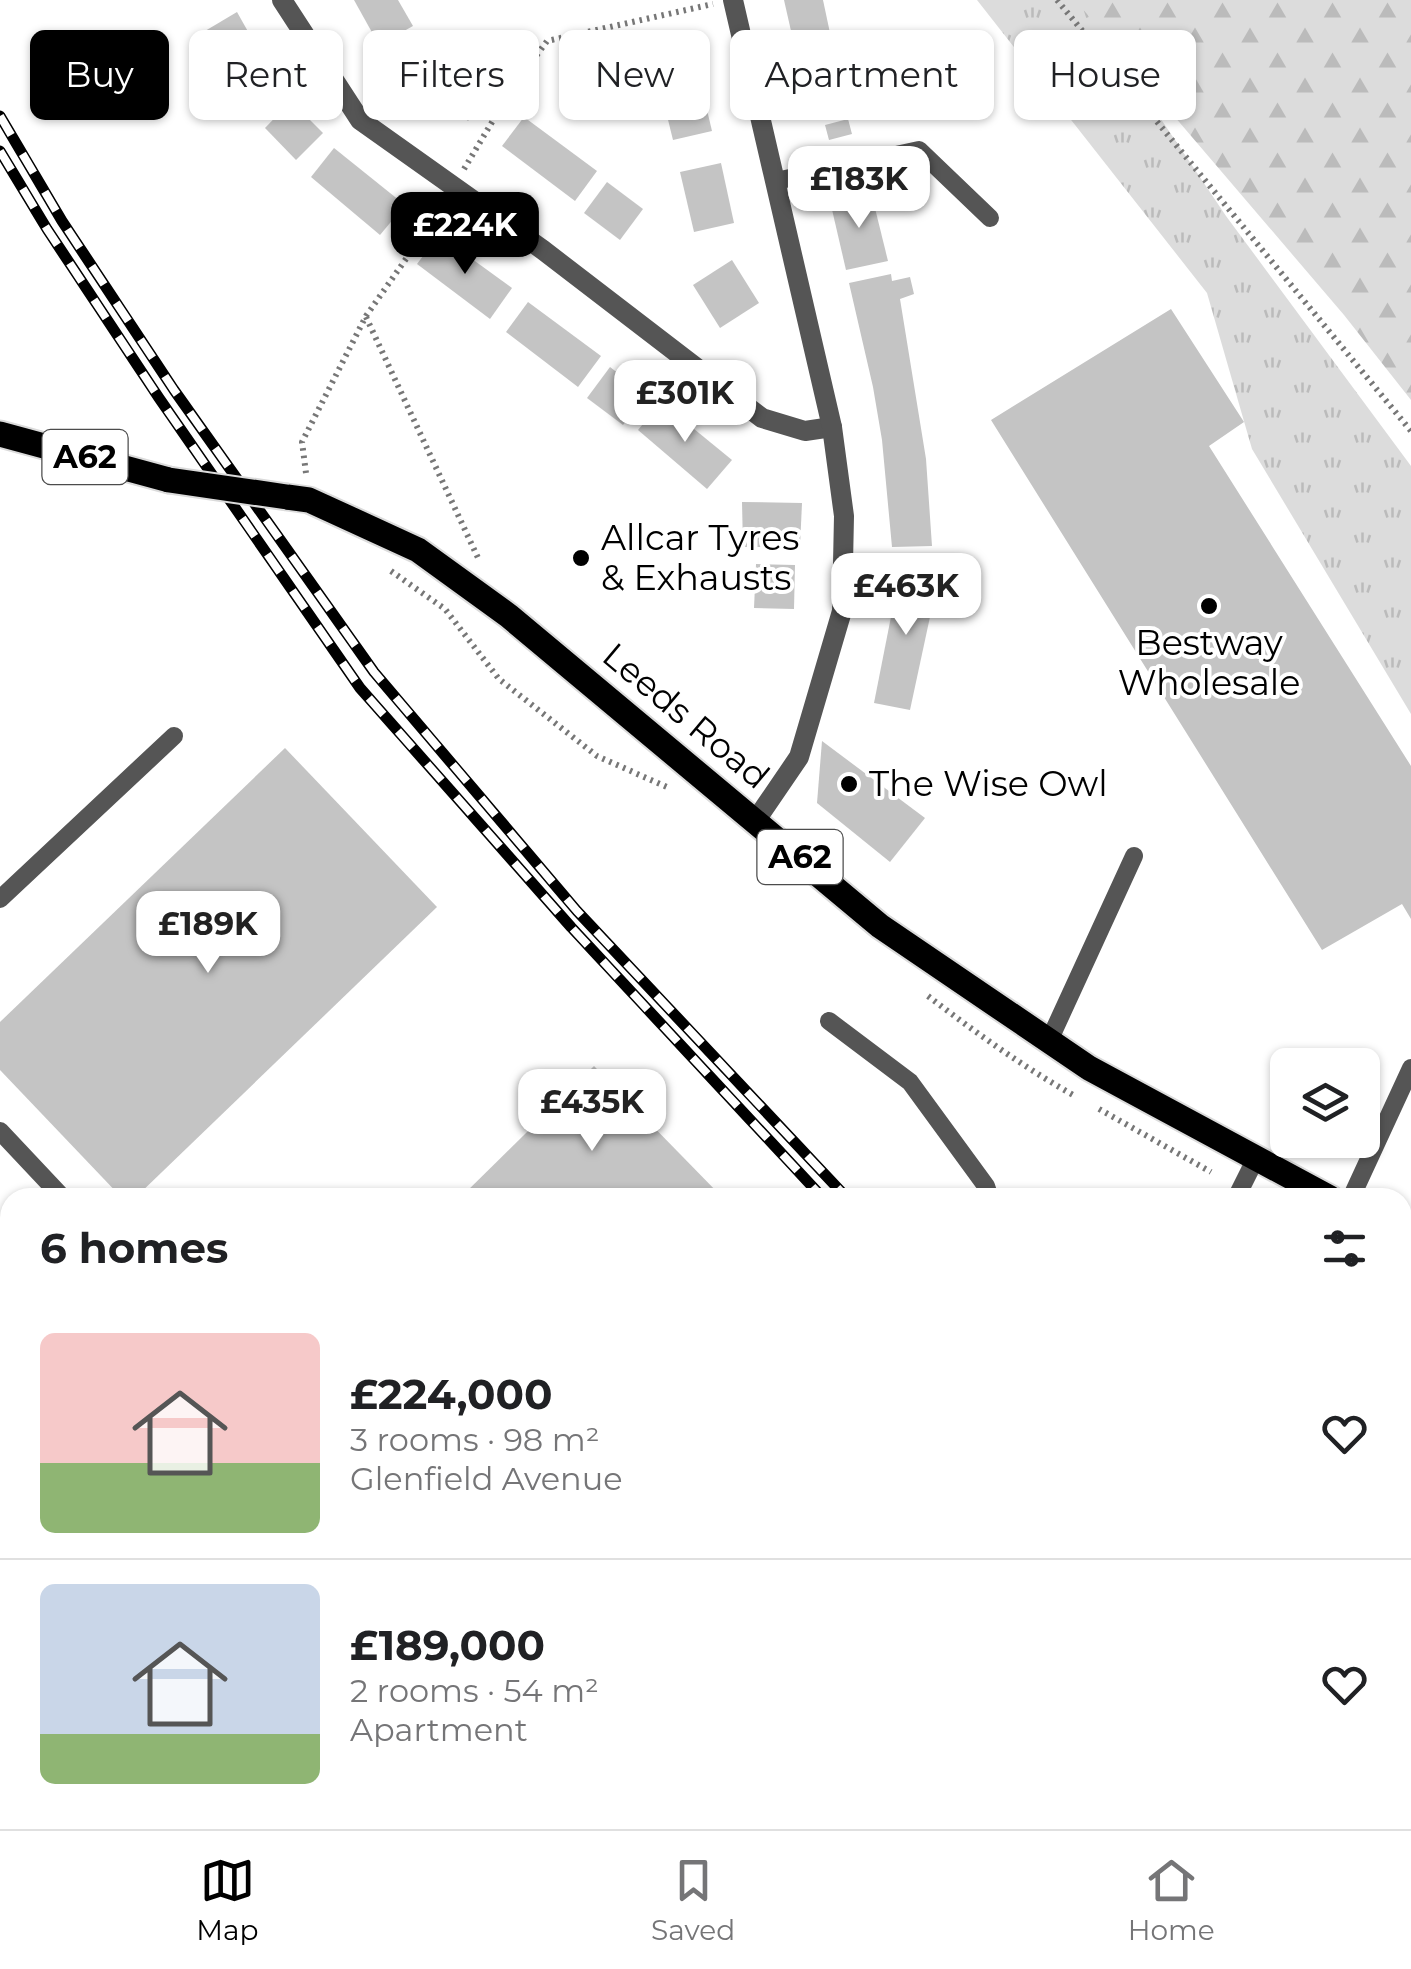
<!DOCTYPE html>
<html lang="en">
<head>
<meta charset="utf-8">
<style>
  body { margin:0; font-family:Montserrat,sans-serif; background:#f6f6f6; color:#202124; height:100vh; display:flex; flex-direction:column; font-size:38px; white-space:nowrap }
  * { box-sizing:border-box; margin:0 }
  p { font-size:32px; color:#757577 }
  .icon { flex:none; width:55px; height:55px; fill:none; stroke:currentColor; stroke-width:2; stroke-linecap:round; stroke-linejoin:round }
  .map { position:relative; flex:1; overflow:hidden }
  .details { position:absolute; left:0px; top:1188px; width:1412px; height:642px; display:flex; flex-direction:column; background:#fff; border-radius:30px 30px 0 0; box-shadow:0 2px 8px #0004 }
  .details>* { flex:none }
  .guide { position:absolute; left:30px; top:30px; width:1352px; height:90px; display:flex; gap:20px }
  .fabs { position:absolute; left:1270px; top:1048px; display:grid; gap:20px }
  .fabs a { display:grid; place-items:center; width:110px; height:110px; border-radius:15px; background:#fff; box-shadow:0 2px 8px #0004; font-size:50px }
  .price { position:absolute; translate:-50% -85px; padding:0 22px; border-radius:20px; background:#fff; color:#222; font-size:32px; line-height:65px; filter:drop-shadow(0 2px 5px #0008) }
  .price::after { content:''; position:absolute; left:50%; top:60px; width:30px; height:22px; margin-left:-15px; background:inherit; clip-path:polygon(0 0,100% 0,50% 100%) }
  .price.on { background:#000; color:#fff }
  ul { padding:0; list-style:none }
  li { display:flex; align-items:center; gap:30px; height:250px; padding:0 40px }
  li+li { border-top:2px solid #e0e0e0 }
  li span { display:grid; place-items:center; flex:none; width:280px; height:200px; border-radius:15px; color:#555 }
  li>.icon { margin-inline-start:auto }
  span .icon { width:120px; height:120px; fill:#fffc; stroke-width:1 }
  li b { font-size:42px }
  h2 { display:flex; justify-content:space-between; align-items:center; height:120px; padding:0 40px; font-size:42px }
  .pill { padding:0 35px; border-radius:15px; background:#fff; box-shadow:0 2px 8px #0004; font-size:35px; line-height:90px }
  .pill.on { background:#000; color:#fff }
  .menu { display:flex; justify-content:space-around; align-items:center; height:140px; border-top:2px solid #e0e0e0; background:#fff; font-size:28px; color:#757577 }
  .menu a { display:grid; justify-items:center; gap:5px }
  .menu .on { color:#000 }
  .map>svg:first-child { display:block }
  .grass { fill:url(#grass-tufts) }
  .forest { fill:url(#forest-firs) }
  .building { fill:#c4c4c4 }
  .lines { fill:none; stroke-linecap:round; stroke-linejoin:round }
  .primary-casing { stroke:#dbdbdb; stroke-width:29 }
  .path { stroke:#777; stroke-width:6; stroke-dasharray:2.5 5; stroke-linecap:butt }
  .service { stroke:#555; stroke-width:18 }
  .minor { stroke:#555; stroke-width:20 }
  .primary { stroke:#000; stroke-width:25 }
  .rail-casing { stroke:#000; stroke-width:11 }
  .rail { stroke:#fff; stroke-width:8; stroke-dasharray:22; stroke-linecap:butt }
  .primary-bridge-casing { stroke:#dbdbdb; stroke-width:29; stroke-linecap:butt }
  .primary-bridge { stroke:#000; stroke-width:25 }
  .poi-dot { fill:#000; stroke:#fff; stroke-width:4 }
  .labels { text-anchor:middle; stroke-width:8; stroke-linejoin:round; paint-order:stroke }
  .shield { fill:#fff; stroke:#4c4c4c; stroke-width:2.5 }
  .shield-label { font-size:32px; font-weight:bold; fill:#000 }
  .poi-label { font-size:35px; fill:#000; stroke:#fff; text-anchor:start }
  .street-label { font-size:35px; fill:#000; stroke:#fff }
</style>
</head>
<body>
<div class="map">
<svg width="1411" height="1829" viewBox="0 0 1411 1829">
  <defs>
    <pattern id="grass-tufts" width="24" height="20" patternUnits="userSpaceOnUse" patternTransform="scale(2.5)"><rect width="24" height="20" fill="#dcdcdc"/><path d="M3 7l-1-3M5 7V3M7 7l1-3M15 17l-1-3M17 17v-4M19 17l1-3" fill="none" stroke="#bbb"/></pattern>
    <pattern id="forest-firs" width="22" height="20" patternUnits="userSpaceOnUse" patternTransform="scale(2.5)"><rect width="22" height="20" fill="#dcdcdc"/><path d="M5 1l3.5 6h-7zM16 11l3.5 6h-7z" fill="#bbb"/></pattern>
  </defs>
  <rect width="100%" height="100%" fill="#fff"/>
  <polygon class="grass" points="977,0 1081,0 1226,216 1411,466 1411,714 1252,449 1207,293"/>
  <g class="forest">
    <polygon points="1075,0 1411,0 1411,400 1344,315"/>
    <polygon points="0,1710 10,1719 10,1820 203,1820 212,1829 23,1829 0,1818"/>
  </g>
  <g class="building">
    <polygon points="354,0 398,0 413,26 379,45"/>
    <polygon points="784,0 823,0 844,99 808,106"/>
    <polygon points="237,12 282,92 248,110 205,31"/>
    <polygon points="424,33 493,92 468,121 400,61"/>
    <polygon points="689,34 712,131 673,140 649,43"/>
    <polygon points="291,101 323,133 296,160 265,128"/>
    <polygon points="524,117 597,171 575,201 502,146"/>
    <polygon points="848,119 852,134 829,140 825,125"/>
    <polygon points="334,148 405,205 380,235 311,177"/>
    <polygon points="721,163 734,223 694,232 680,172"/>
    <polygon points="607,182 643,209 620,240 584,213"/>
    <polygon points="871,192 888,261 846,270 830,201"/>
    <polygon points="439,235 512,288 490,319 417,264"/>
    <polygon points="732,260 759,303 720,328 693,285"/>
    <polygon points="891,274 892,281 910,277 914,294 900,299 926,459 932,546 892,547 882,440 873,387 849,283"/>
    <polygon points="528,302 601,356 578,387 506,332"/>
    <polygon points="1171,309 1244,422 1209,446 1411,766 1411,919 1402,904 1322,950 991,420"/>
    <polygon points="610,367 646,395 623,425 587,398"/>
    <polygon points="661,402 732,460 707,489 638,430"/>
    <polygon points="742,502 802,503 800,547 743,547"/>
    <polygon points="756,564 795,565 794,609 754,608"/>
    <polygon points="901,566 939,575 910,710 874,703"/>
    <polygon points="822,741 925,818 890,862 817,803"/>
    <polygon points="285,748 437,907 135,1198 122,1198 0,1070 0,1022"/>
    <polygon points="594,1066 723,1198 460,1198"/>
    <polygon points="1402,1396 1411,1401 1411,1555 1402,1550"/>
    <polygon points="558,1820 1334,1820 1343,1829 567,1829"/>
  </g>
  <g class="lines">
    <g class="primary-casing">
      <g id="primary">
        <polyline points="0,434 169,480"/>
        <polyline points="287,497 309,500 418,550 509,616 880,926 1089,1068 1330,1198"/>
        <polyline points="1402,1237 1411,1242"/>
      </g>
    </g>
    <g class="path">
      <polyline points="1057,0 1411,431"/>
      <polyline points="464,169 510,92 547,41 713,4"/>
      <polyline points="366,317 479,560"/>
      <polyline points="306,473 302,442 366,316 443,206"/>
      <polyline points="391,571 445,609 499,679 597,756 669,788"/>
      <path d="M928,996C975,1032 1023,1067 1075,1096"/>
      <polyline points="1099,1109 1211,1172"/>
    </g>
    <g class="service">
      <polyline points="776,181 919,150 990,218"/>
      <polyline points="0,899 174,736"/>
      <polyline points="829,1021 910,1082 986,1186 990,1198"/>
      <polyline points="1049,1041 1134,856"/>
      <polyline points="0,1131 63,1198"/>
      <polyline points="1236,1198 1256,1158"/>
      <polyline points="1351,1198 1411,1068"/>
      <polyline points="1402,1347 1411,1354"/>
      <polyline points="0,1437 10,1447"/>
      <polyline points="1402,1594 1411,1591"/>
      <polyline points="416,1820 425,1829"/>
    </g>
    <g class="minor">
      <polyline points="282,0 360,120 543,250 762,418 805,431 832,427"/>
      <polyline points="733,0 832,427 844,516 842,611 799,757 756,820"/>
    </g>
    <use href="#primary" class="primary"/>
    <g class="rail-casing">
      <g id="rail">
        <polyline points="0,116 62,221 174,390 374,672 577,911 847,1198"/>
        <polyline points="0,151 47,229 159,398 360,688 571,927 823,1198"/>
        <polyline points="1402,1756 1411,1764"/>
        <polyline points="1402,1779 1411,1788"/>
      </g>
    </g>
    <use href="#rail" class="rail"/>
    <g class="primary-bridge-casing">
      <polyline id="primary-bridge" points="169,480 287,497"/>
    </g>
    <use href="#primary-bridge" class="primary-bridge"/>
  </g>
  <g class="poi-dot">
    <circle cx="581" cy="558" r="10"/>
    <circle cx="1209" cy="606" r="10"/>
    <circle cx="849" cy="784" r="10"/>
  </g>
  <g class="labels">
    <g class="shield">
      <rect x="42.5" y="430" width="85" height="54" rx="8"/>
      <rect x="757.5" y="830" width="85" height="54" rx="8"/>
    </g>
    <g class="shield-label">
      <text x="85" y="468">A62</text>
      <text x="800" y="868">A62</text>
    </g>
    <g class="poi-label">
      <text x="601" y="550">Allcar Tyres<tspan x="601" dy="40">&amp; Exhausts</tspan></text>
      <text x="1209" y="655" text-anchor="middle">Bestway<tspan x="1209" dy="40">Wholesale</tspan></text>
      <text x="869" y="796">The Wise Owl</text>
    </g>
    <g class="street-label">
      <text transform="translate(686 716) rotate(40)" y="12">Leeds Road</text>
    </g>
  </g>
</svg>
<div class="fabs">
<a><svg class="icon" aria-label="layers" viewBox="0 0 24 24"><path d="M12 4l9 5-9 5-9-5zM3 14l9 5 9-5"/></svg></a>
</div>
<b class="price" style="left:859px;top:231px">£183K</b>
<b class="price on" style="left:465px;top:277px">£224K</b>
<b class="price" style="left:685px;top:445px">£301K</b>
<b class="price" style="left:906px;top:638px">£463K</b>
<b class="price" style="left:208px;top:976px">£189K</b>
<b class="price" style="left:592px;top:1154px">£435K</b>
<div class="guide">
<a class="pill on">Buy</a>
<a class="pill">Rent</a>
<a class="pill">Filters</a>
<a class="pill">New</a>
<a class="pill">Apartment</a>
<a class="pill">House</a>
</div>
<section class="details">
<h2>6 homes<svg class="icon" aria-label="filters" viewBox="0 0 24 24"><path d="M4 7h16M4 17h16"/><circle cx="9" cy="7" r="2"/><circle cx="15" cy="17" r="2"/></svg></h2>
<ul>
<li><span style="background:linear-gradient(#f6c9c9 65%,#8fb573 0)"><svg class="icon" aria-label="home" viewBox="0 0 24 24"><path d="M3 11l9-7 9 7M6 9v11h12V9"/></svg></span><div><b>£224,000</b><p>3 rooms · 98 m²</p><p>Glenfield Avenue</p></div><svg class="icon" aria-label="heart" viewBox="0 0 24 24"><path d="M12 20l-8-8c-3-5 5-10 8-4 3-6 11-1 8 4z"/></svg></li>
<li><span style="background:linear-gradient(#c9d6e8 75%,#8fb573 0)"><svg class="icon" aria-label="home" viewBox="0 0 24 24"><path d="M3 11l9-7 9 7M6 9v11h12V9"/></svg></span><div><b>£189,000</b><p>2 rooms · 54 m²</p><p>Apartment</p></div><svg class="icon" aria-label="heart" viewBox="0 0 24 24"><path d="M12 20l-8-8c-3-5 5-10 8-4 3-6 11-1 8 4z"/></svg></li>
</ul>
</section>
</div>
<nav class="menu">
<a class="on"><svg class="icon" aria-label="map" viewBox="0 0 24 24"><path d="M3 6l6-2 6 2 6-2v14l-6 2-6-2-6 2zM9 4v14M15 6v14"/></svg>Map</a>
<a><svg class="icon" aria-label="saved" viewBox="0 0 24 24"><path d="M7 4h10v16l-5-4-5 4z"/></svg>Saved</a>
<a><svg class="icon" aria-label="home" viewBox="0 0 24 24"><path d="M3 11l9-7 9 7M6 9v11h12V9"/></svg>Home</a>
</nav>
</body>
</html>
